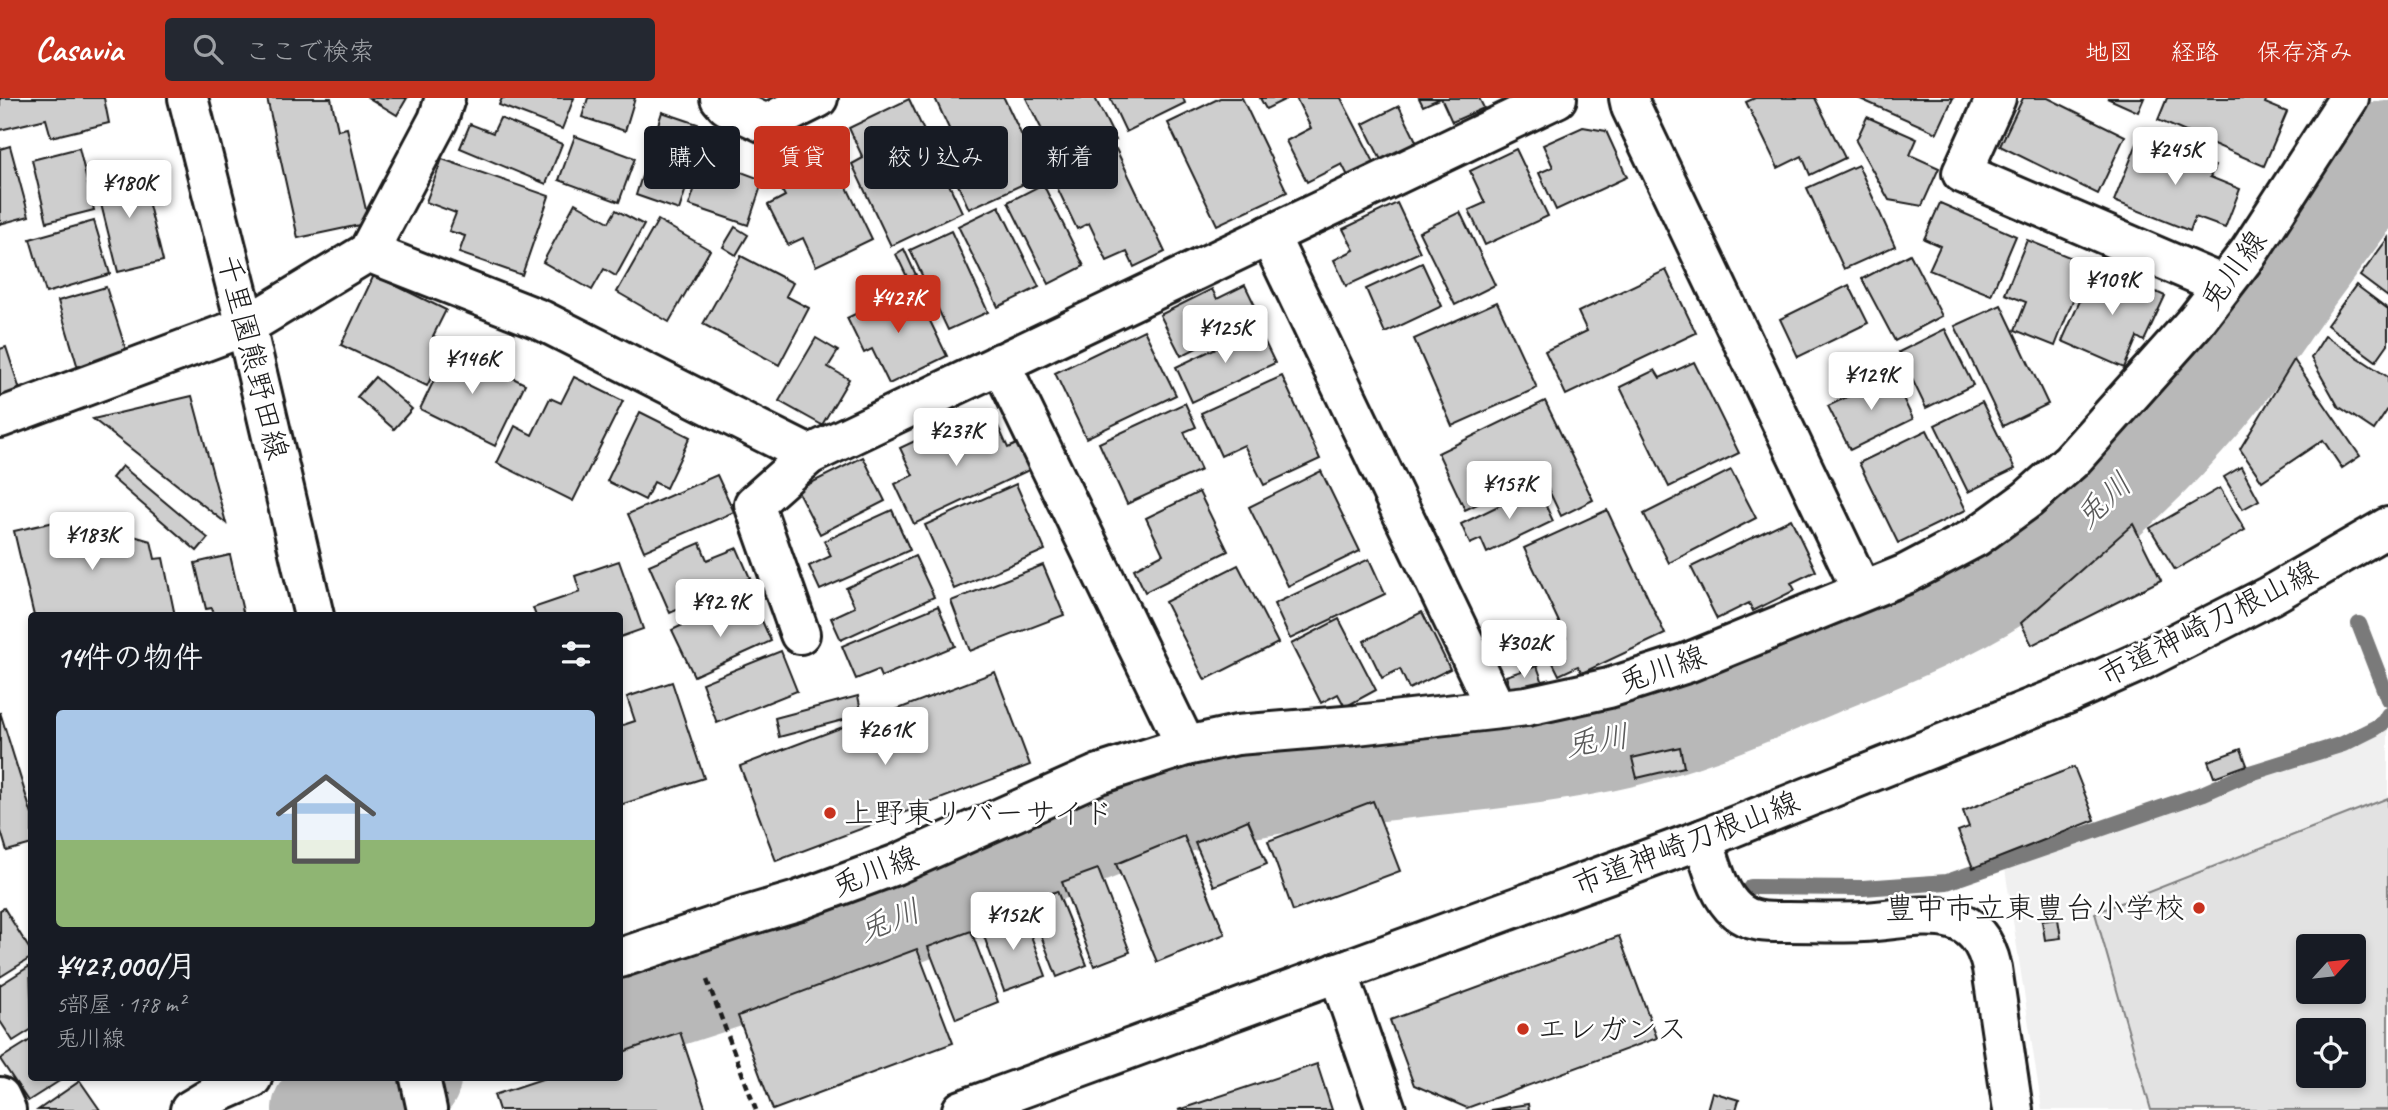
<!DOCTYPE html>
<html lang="ja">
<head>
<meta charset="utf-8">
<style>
  body { margin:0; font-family:Caveat,"Klee One",sans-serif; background:#242831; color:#f1f3f6; height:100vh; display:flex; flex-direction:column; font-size:26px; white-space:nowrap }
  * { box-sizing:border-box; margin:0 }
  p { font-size:23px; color:#9ea1a6 }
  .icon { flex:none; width:38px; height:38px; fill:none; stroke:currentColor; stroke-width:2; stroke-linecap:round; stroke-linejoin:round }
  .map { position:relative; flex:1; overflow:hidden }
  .drawer { position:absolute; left:28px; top:514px; width:595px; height:469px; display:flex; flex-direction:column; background:#171b24; border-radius:7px; box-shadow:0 4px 10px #0003 }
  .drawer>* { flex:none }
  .hud { position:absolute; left:644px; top:28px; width:665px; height:63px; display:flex; gap:14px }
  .needle { width:46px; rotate:63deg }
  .controls { position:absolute; left:2296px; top:836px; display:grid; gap:14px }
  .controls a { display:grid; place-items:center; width:70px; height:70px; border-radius:7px; background:#171b24; box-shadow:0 4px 10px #0003; font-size:35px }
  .price { position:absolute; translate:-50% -60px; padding:0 16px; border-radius:7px; background:#fff; color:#222; font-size:23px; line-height:46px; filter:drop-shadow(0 2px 4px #0008) }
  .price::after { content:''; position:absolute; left:50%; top:42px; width:21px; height:16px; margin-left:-10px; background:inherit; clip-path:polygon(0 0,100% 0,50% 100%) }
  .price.selected { background:#c8321e; color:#fff }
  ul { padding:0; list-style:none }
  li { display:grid; align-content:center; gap:14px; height:371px; padding:0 28px }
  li+li { border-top:2px solid #363941 }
  li span { display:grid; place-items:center; height:217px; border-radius:7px; color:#555 }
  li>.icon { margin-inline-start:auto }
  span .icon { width:126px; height:126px; fill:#fffc; stroke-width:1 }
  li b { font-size:30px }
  h2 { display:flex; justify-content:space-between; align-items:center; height:84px; padding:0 28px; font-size:30px }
  .chip { padding:0 24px; border-radius:7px; background:#171b24; box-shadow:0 4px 10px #0003; font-size:24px; line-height:63px }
  .chip.selected { background:#c8321e; color:#fff }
  header { display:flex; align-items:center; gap:42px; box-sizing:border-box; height:98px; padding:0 35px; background:#c8321e; color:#fff }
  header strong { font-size:33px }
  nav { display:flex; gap:38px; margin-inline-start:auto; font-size:24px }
  .search { width:490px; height:63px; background:#242831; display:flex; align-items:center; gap:18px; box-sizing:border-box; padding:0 24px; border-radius:7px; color:#9ea1a6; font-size:26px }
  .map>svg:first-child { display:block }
  .built { fill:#f0f0f0; fill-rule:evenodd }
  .green { fill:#e2e2e2; stroke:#7f7f7f; stroke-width:2; fill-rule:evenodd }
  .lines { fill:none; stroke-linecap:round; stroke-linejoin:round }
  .stream { stroke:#7a7a7a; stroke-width:16 }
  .river { stroke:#b8b8b8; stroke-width:98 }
  .building { fill:#cecece; stroke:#1c1c1c; stroke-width:2 }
  .minor-casing { stroke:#1c1c1c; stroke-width:44 }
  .path { stroke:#1c1c1c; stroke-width:4.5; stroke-dasharray:7 5; stroke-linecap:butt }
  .minor { stroke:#fff; stroke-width:38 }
  .poi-dot { fill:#c8321e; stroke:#fff; stroke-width:2.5 }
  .labels { text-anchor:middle; stroke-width:5; stroke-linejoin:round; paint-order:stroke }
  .street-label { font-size:30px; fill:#1c1c1c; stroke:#fff }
  .poi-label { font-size:30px; fill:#1c1c1c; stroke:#fff; text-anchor:start }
  .water-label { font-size:32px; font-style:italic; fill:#5a5a5a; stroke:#fff }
</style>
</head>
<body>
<header>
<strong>Casavia</strong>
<div class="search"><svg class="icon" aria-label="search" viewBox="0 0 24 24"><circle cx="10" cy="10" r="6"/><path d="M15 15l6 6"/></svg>ここで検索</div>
<nav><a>地図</a><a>経路</a><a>保存済み</a></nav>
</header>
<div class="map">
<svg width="2388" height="1012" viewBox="0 0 2388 1012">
  <rect width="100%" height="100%" fill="#fff"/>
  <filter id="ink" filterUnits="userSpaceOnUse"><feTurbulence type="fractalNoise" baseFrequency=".0143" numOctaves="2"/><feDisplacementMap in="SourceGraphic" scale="14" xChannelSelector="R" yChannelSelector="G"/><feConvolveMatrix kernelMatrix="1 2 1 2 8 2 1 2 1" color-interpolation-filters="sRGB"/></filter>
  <g filter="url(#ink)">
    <path class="built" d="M2388,629V1012H2042L2005,771L2179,712L2262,678L2329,657ZM2308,849H2354V894H2308ZM2308,933H2354V978H2308Z"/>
    <path class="green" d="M2388,700V1012H2151L2095,815ZM2308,849H2354V894H2308ZM2308,933H2354V978H2308Z"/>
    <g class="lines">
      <g class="stream">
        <polyline points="2359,526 2388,601"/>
        <polyline points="1751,789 1863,790 1947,784 2204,695 2247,676 2343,646 2375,630 2384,624 2388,617"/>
      </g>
      <g class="river">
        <path d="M620,916C727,881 835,848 939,804C1018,770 1093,729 1176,707C1315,671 1462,673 1602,645C1680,629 1751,598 1824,567C1884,542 1945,518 2000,483C2078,433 2146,369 2206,299C2237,263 2263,222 2291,183C2323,139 2356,95 2388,51"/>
        <polyline points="321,1012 412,980"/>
      </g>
    </g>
    <g class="building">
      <polygon points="0,0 104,0 109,25 51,39 46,21 0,32"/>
      <polygon points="267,0 331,0 338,32 347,30 369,125 298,140"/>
      <polygon points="369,0 407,0 397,17"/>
      <polygon points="502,0 574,0 562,31 499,7"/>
      <polygon points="588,0 635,0 625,33 582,19"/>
      <polygon points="935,0 1004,0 1041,78 969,111 937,41 951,35"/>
      <polygon points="1026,0 1095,0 1116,42 1061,70"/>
      <polygon points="1110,0 1183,0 1185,5 1126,34"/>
      <polygon points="1220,0 1242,0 1287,94 1217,127 1168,25"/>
      <polygon points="1260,0 1288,0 1266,11"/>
      <polygon points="1296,0 1341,0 1376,68 1350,82 1342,66 1307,84 1286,43 1311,30"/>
      <polygon points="1419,0 1441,0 1423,8"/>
      <polygon points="1441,0 1479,0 1484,10 1452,24"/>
      <polygon points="1755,0 1815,0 1845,60 1810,77 1802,58 1778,70 1746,4"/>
      <polygon points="1858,0 1953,0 1937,35"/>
      <polygon points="2023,0 2048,0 2125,38 2098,96 2000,48"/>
      <polygon points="2107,0 2144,0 2138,14"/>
      <polygon points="2167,0 2267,0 2265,5 2287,14 2264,68 2158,22"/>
      <polygon points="909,1 962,114 891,148 852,66 863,60 849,30"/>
      <polygon points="1399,8 1418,47 1382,64 1363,26"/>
      <polygon points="662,14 706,29 679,112 636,97"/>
      <polygon points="1867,19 1917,41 1910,57 1939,70 1922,108 1889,102 1856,43"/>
      <polygon points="500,20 562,46 546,86 460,50 470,26 493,35"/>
      <polygon points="1583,29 1606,33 1627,79 1556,112 1539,75 1553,69 1543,47"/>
      <polygon points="713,36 741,46 733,71 763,82 748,127 689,107"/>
      <polygon points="575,38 635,60 619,104 559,82"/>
      <polygon points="2140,38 2215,68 2210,79 2240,91 2225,130 2195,119 2190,133 2114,103"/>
      <polygon points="10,48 29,118 0,126 0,51"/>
      <polygon points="79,50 94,112 47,124 32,62"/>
      <polygon points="1116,51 1165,154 1134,169 1127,154 1107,163 1089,125 1077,131 1053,81"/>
      <polygon points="1516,51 1548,118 1485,147 1469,112 1485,105 1470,73"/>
      <polygon points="810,56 815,67 832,58 872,141 816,168 803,140 788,147 768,107 785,98 772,74"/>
      <polygon points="442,61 549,98 522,177 459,155 465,138 449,133 456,115 426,104"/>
      <polygon points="1858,67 1895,148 1844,171 1807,90"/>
      <polygon points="140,71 163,163 118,174 95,82"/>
      <polygon points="1043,86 1084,168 1049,186 1008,104"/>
      <polygon points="575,105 609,124 616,112 644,127 616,178 604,171 592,192 543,164"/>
      <polygon points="1397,105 1420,154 1346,188 1334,162 1354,152 1343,131"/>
      <polygon points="1940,105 2016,138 1991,197 1929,172 1940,148 1924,141"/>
      <polygon points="999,108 1039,189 998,209 958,128"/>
      <polygon points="1460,114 1495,187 1455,207 1419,134"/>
      <polygon points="658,122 710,152 669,224 617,194"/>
      <polygon points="94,123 110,176 46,195 30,141"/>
      <polygon points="735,129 748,137 736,157 723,149"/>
      <polygon points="951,133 988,214 948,232 910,152"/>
      <polygon points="2388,140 2388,199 2360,178"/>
      <polygon points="2027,142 2087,166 2055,248 2015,232 2026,204 2005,196"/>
      <polygon points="904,151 916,177 908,181 896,156"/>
      <polygon points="1910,156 1942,218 1895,243 1862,181"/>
      <polygon points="741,158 793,185 786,198 809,210 779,267 703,226"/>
      <polygon points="1422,165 1442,208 1385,235 1366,191"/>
      <polygon points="2096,167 2165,198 2144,243 2137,239 2124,270 2062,243"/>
      <polygon points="1666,172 1696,235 1566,297 1545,253 1587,233 1578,214"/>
      <polygon points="374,177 446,212 433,238 448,245 427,288 341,247"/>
      <polygon points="1245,187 1260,218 1181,258 1160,217 1212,191 1217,201"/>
      <polygon points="1849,187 1868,225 1798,259 1780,221"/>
      <polygon points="2356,187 2388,211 2388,246 2376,263 2327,227"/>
      <polygon points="913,188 947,258 889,286 872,251 864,255 847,220"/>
      <polygon points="106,189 127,255 78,270 58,203"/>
      <polygon points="1497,204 1537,290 1452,328 1414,241"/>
      <polygon points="2001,207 2048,306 2003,328 1955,228"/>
      <polygon points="1258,230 1275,265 1192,304 1176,269"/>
      <polygon points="1945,231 1973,287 1926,310 1899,254"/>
      <polygon points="1144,232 1176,297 1086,340 1055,275"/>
      <polygon points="2325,238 2388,279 2388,311 2374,332 2338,308 2311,260"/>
      <polygon points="816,240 838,253 828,269 849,281 822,327 779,303"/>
      <polygon points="6,249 21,295 0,302 0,251"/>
      <polygon points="450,249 525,286 495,348 420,311"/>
      <polygon points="2294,262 2360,358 2342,370 2323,342 2262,383 2240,351"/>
      <polygon points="1694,264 1739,355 1669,389 1620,289 1655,272 1660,280"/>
      <polygon points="1892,277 1913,321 1850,352 1828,308"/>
      <polygon points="1282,278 1320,361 1264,387 1244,347 1221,358 1201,315"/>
      <polygon points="375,279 412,311 394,331 357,299"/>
      <polygon points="574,279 623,303 573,403 497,365 515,328 532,337 550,300 561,305"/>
      <polygon points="192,298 226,425 93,321"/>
      <polygon points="1545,303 1593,402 1561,418 1541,376 1465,412 1438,355"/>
      <polygon points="1982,304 2015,371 1968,394 1935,327"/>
      <polygon points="1185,305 1196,329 1184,334 1201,372 1127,406 1099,345"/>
      <polygon points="640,314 690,339 666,390 654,384 645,402 607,383"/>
      <polygon points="968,318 977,338 998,328 1008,350 1019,345 1031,371 914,426 895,386 913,377 900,350"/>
      <polygon points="1927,332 1966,412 1898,445 1859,365"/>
      <polygon points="863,359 885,403 820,436 797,392"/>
      <polygon points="122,368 208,440 197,453 112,380"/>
      <polygon points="2241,369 2259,402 2243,411 2224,379"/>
      <polygon points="1731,372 1756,420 1669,465 1644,416"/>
      <polygon points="1321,373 1360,453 1288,488 1249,409"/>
      <polygon points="717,377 734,414 644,453 628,416"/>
      <polygon points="1016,386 1045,452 954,491 925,427"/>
      <polygon points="1537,389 1553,423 1487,455 1481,441 1470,446 1461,426"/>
      <polygon points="2220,390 2245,432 2175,472 2150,430"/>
      <polygon points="1199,394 1228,453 1145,494 1134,471 1163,456 1146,420"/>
      <polygon points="892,412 910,452 820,492 809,468 831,458 824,443"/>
      <polygon points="1607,412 1665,536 1582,575 1578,568 1559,577 1545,549 1566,539 1524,450"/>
      <polygon points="77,419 79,428 110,420 113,432 151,443 155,461 163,460 175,518 34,518 14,433"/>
      <polygon points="1791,421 1816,473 1791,485 1795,492 1753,513 1749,505 1717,521 1691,469"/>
      <polygon points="2133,426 2161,482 2032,547 2021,525"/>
      <polygon points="700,445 707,462 737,450 750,480 670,515 649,467"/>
      <polygon points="230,457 244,518 214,518 212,510 206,511 195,465"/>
      <polygon points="915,458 934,499 841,542 831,520 855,509 846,490"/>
      <polygon points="1369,461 1385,496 1290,541 1274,506"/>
      <polygon points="619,463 643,531 620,539 620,518 536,518 533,510 580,494 575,478"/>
      <polygon points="1043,467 1064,517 970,553 951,503"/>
      <polygon points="1238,467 1278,545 1205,582 1165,504"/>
      <polygon points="755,507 771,543 694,578 672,532 712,513 718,524"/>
      <polygon points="938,508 955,548 881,579 878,572 856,581 842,548"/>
      <polygon points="1422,514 1450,571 1409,591 1400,571 1382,580 1364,543"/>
      <polygon points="1339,521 1376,592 1345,609 1338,596 1321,605 1291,546"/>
      <polygon points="781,553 797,593 717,625 702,585"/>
      <polygon points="1537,568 1543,585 1512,596 1506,578"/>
      <polygon points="995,574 1030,667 776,763 740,668 848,627 856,647 891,634 885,616"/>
      <polygon points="672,584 704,680 620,707 620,628 635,623 627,599"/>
      <polygon points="858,598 862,617 779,639 775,620"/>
      <polygon points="0,614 32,717 32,746 7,753 0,730"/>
      <polygon points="1680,649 1684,669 1637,680 1632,660"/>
      <polygon points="2241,651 2247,667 2214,679 2208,663"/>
      <polygon points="2074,669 2095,722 1973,770 1958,733 1969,729 1963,713"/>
      <polygon points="1373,703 1400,773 1293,813 1268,743"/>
      <polygon points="1248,722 1267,766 1214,788 1195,745"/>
      <polygon points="1184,738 1225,836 1157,864 1116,766"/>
      <polygon points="1098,771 1130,854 1094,868 1062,784"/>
      <polygon points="1057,793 1087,867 1057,879 1028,804"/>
      <polygon points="4,810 32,855 32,859 0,879 0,812"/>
      <polygon points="1022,814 1046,878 1004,893 981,830"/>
      <polygon points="2058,821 2061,840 2045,842 2042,823"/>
      <polygon points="971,833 998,904 956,921 928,849"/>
      <polygon points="1619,838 1657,940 1467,1010 1414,987 1390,922"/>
      <polygon points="917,851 953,945 773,1012 738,918"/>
      <polygon points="30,868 32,931 13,943 0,923 0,887"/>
      <polygon points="680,934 706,1012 499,1012 494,997 545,980 620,980 620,955"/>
      <polygon points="32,941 32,980 64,980 28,1003 0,961"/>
      <polygon points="1317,966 1332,1012 1178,1012"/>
      <polygon points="80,983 100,1012 38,1012"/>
      <polygon points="1712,994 1739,1002 1736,1012 1707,1012"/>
      <polygon points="1528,1006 1529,1012 1490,1012"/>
    </g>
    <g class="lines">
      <g class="minor-casing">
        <g id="minor">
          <polyline points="188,0 246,228 314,518"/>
          <polyline points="720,0 726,7 766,26 818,0"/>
          <polyline points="1629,0 1631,9 1862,493"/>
          <polyline points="1996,0 1962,75 2223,187"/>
          <polyline points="1269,137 1496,611"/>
          <polyline points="368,154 541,222 809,357 1557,0"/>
          <polyline points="1000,265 1186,648"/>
          <polyline points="0,320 246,228 368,154 438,22 445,0"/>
          <polyline points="800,536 754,406 809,357"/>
          <path d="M1703,741C1711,764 1717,796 1737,813C1751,825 1770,824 1788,824C1813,824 1838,825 1863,824C1916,821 1976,799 1992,870L2013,1012"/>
          <polyline points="620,860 736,821 797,803 895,767 1099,676 1186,648 1237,637 1356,627 1527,608 1609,590 1687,565 1906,476 1976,439 2028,401 2071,363 2195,224 2249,154 2349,0"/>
          <polyline points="1338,874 1386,1012"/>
          <polyline points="420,980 427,1012"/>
          <polyline points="0,999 6,1012"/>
          <polyline points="190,1012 220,994 252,980"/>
          <polyline points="962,1012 1703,741 2072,594 2135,566 2269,498 2388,429"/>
        </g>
      </g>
      <polyline class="path" points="707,882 756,1012"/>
      <use href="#minor" class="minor"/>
    </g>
  </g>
  <g class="poi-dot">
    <circle cx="830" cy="715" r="7"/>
    <circle cx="2199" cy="810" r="7"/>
    <circle cx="1523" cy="931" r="7"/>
  </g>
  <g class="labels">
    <g class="street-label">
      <text transform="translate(2233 172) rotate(-54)" y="10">兎川線</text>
      <text transform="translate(253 259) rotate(76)" y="10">千里園熊野田線</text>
      <text transform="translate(2208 525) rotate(-27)" y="10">市道神崎刀根山線</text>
      <text transform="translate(1662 571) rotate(-19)" y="10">兎川線</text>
      <text transform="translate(1686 745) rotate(-21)" y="10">市道神崎刀根山線</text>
      <text transform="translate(875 773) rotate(-21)" y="10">兎川線</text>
    </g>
    <g class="poi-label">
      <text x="844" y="725">上野東リバーサイド</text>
      <text x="2185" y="820" text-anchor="end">豊中市立東豊台小学校</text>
      <text x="1537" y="941">エレガンス</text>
    </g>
    <g class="water-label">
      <text transform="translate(2103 402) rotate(-43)" y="11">兎川</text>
      <text transform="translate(1597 642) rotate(-9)" y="11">兎川</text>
      <text transform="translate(889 822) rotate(-21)" y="11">兎川</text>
    </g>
  </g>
</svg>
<div class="controls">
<a><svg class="needle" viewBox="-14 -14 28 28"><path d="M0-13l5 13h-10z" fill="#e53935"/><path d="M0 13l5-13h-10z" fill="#9ea1a6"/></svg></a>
<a><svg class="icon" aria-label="locate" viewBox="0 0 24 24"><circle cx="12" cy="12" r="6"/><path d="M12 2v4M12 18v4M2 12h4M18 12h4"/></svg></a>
</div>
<b class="price" style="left:2175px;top:89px">¥245K</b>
<b class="price" style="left:129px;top:122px">¥180K</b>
<b class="price" style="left:2112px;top:219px">¥109K</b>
<b class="price selected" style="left:898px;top:237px">¥427K</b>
<b class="price" style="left:1225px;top:267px">¥125K</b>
<b class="price" style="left:472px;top:298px">¥146K</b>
<b class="price" style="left:1871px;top:314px">¥129K</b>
<b class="price" style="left:956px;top:370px">¥237K</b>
<b class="price" style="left:1509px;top:423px">¥157K</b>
<b class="price" style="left:92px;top:474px">¥183K</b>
<b class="price" style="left:720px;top:541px">¥92.9K</b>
<b class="price" style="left:1524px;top:582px">¥302K</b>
<b class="price" style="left:885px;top:669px">¥261K</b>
<b class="price" style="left:1013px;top:854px">¥152K</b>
<div class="hud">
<a class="chip">購入</a>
<a class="chip selected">賃貸</a>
<a class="chip">絞り込み</a>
<a class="chip">新着</a>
</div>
<section class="drawer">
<h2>14件の物件<svg class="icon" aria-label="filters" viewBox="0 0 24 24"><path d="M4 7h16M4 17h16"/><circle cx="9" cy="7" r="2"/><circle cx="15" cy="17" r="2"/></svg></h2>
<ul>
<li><span style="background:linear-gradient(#a9c7e8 60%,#8fb573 0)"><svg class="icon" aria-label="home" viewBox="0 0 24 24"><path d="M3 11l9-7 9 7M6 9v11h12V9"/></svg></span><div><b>¥427,000/月</b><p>5部屋 · 178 m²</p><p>兎川線</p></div></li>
</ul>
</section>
</div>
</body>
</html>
